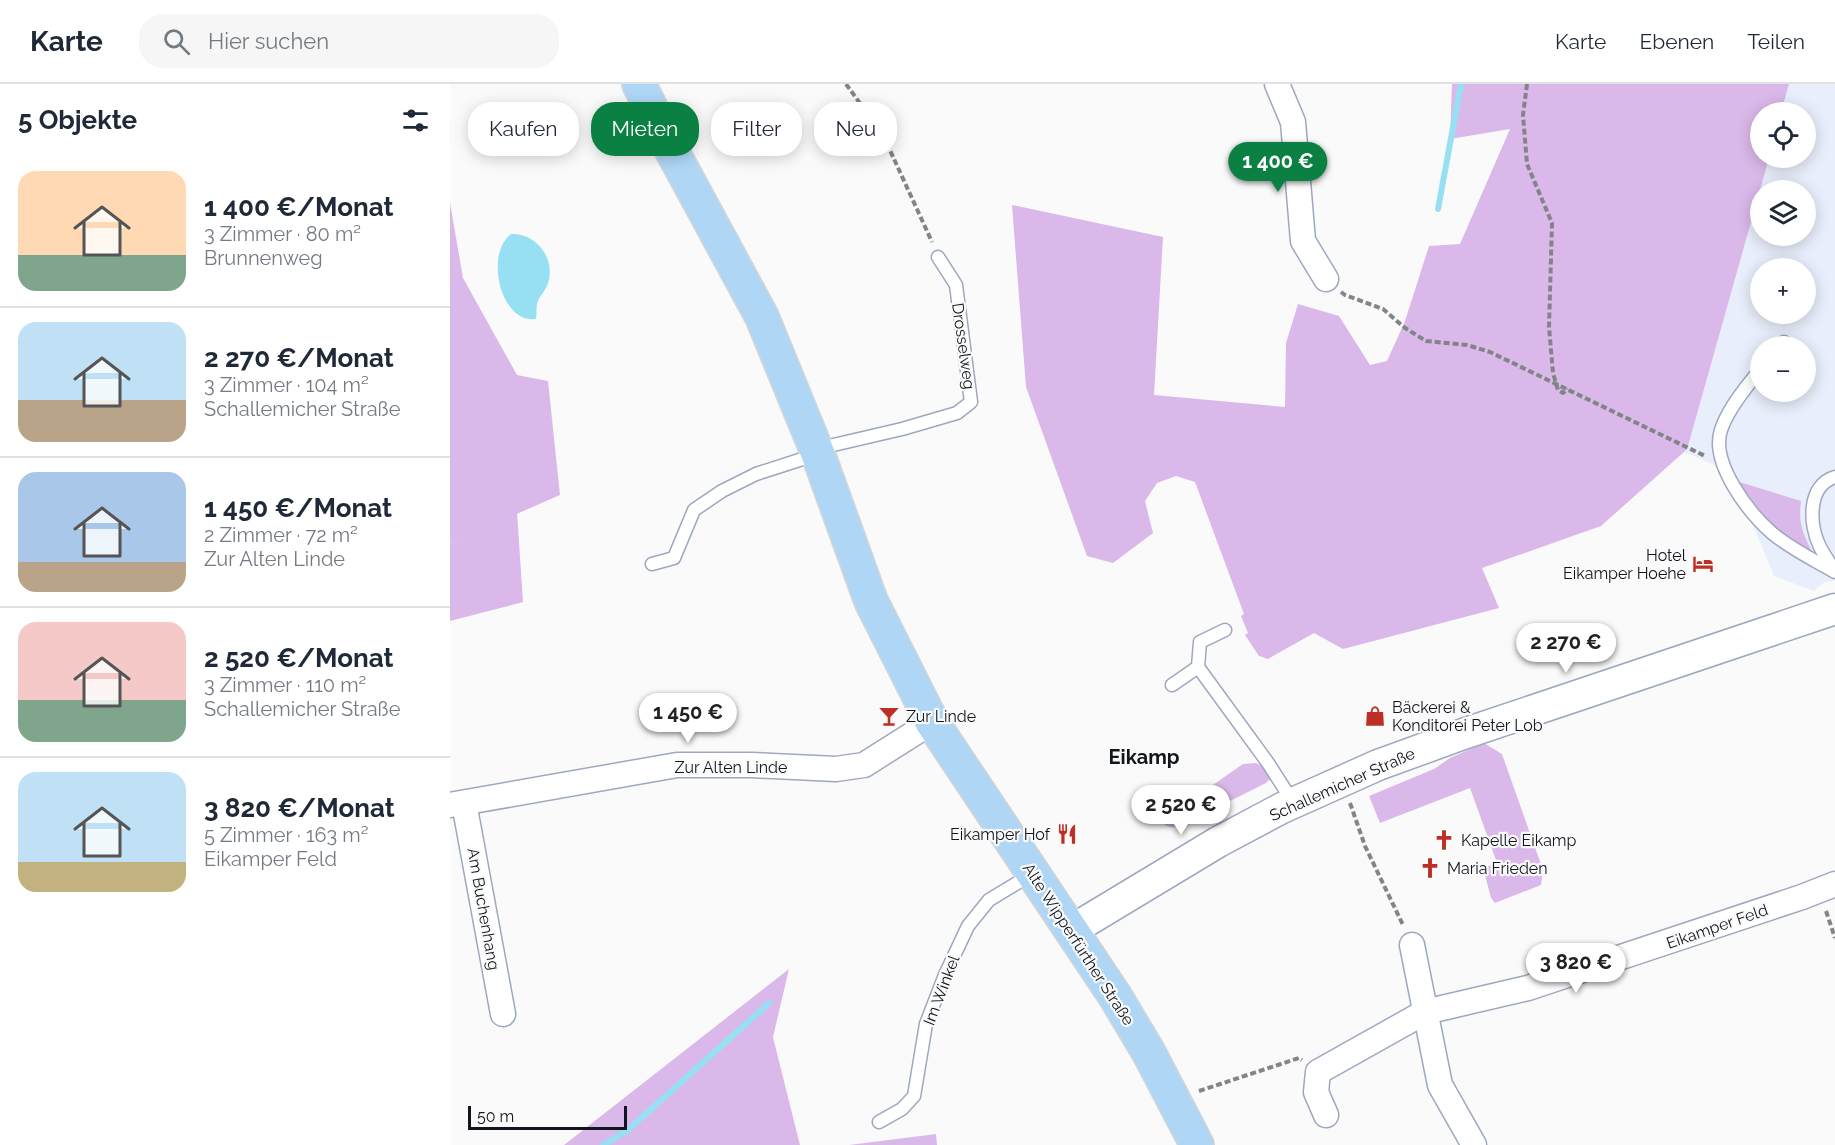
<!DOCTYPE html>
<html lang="de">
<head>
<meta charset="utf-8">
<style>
  body { margin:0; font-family:Raleway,sans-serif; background:#f6f6f7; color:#1f2937; height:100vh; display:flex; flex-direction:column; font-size:22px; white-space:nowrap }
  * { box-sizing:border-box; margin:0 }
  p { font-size:20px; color:#747a83 }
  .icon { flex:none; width:33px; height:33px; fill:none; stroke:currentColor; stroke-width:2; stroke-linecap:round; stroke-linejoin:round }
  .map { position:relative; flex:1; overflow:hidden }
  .side { display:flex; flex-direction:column; background:#fff; width:450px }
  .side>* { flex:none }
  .banner { position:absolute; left:18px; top:18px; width:570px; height:54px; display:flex; gap:12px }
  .buttons { position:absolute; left:1300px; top:18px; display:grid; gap:12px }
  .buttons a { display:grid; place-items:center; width:66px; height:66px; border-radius:50%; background:#fff; box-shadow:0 3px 15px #0003; font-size:30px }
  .scale { position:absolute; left:18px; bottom:15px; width:159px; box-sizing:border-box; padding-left:6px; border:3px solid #11151d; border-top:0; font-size:16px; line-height:21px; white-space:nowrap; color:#11151d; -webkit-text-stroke:4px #fafafa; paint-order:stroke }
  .price { position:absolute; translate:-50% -51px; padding:0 14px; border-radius:21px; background:#fff; color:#222; font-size:20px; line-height:39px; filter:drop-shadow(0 2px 3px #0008) }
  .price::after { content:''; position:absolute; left:50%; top:36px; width:18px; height:14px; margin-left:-9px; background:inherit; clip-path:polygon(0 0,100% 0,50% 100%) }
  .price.selected { background:#0b8043; color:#fff }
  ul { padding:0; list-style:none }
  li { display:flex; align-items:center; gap:18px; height:150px; padding:0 18px }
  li+li { border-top:2px solid #e0e1e3 }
  li span { display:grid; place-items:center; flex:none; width:168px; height:120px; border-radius:18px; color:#555 }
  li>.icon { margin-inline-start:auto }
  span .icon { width:72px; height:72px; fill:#fffc; stroke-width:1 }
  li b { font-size:26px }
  h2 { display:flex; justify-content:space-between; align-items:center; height:72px; padding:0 18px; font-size:26px }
  .chip { padding:0 21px; border-radius:24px; background:#fff; box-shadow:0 3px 15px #0003; font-size:21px; line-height:54px }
  .chip.selected { background:#0b8043; color:#fff }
  header { display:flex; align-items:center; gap:36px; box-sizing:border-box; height:84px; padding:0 30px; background:#fff; border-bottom:2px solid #e0e1e3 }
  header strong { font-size:28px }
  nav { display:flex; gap:33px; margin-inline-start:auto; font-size:21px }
  .search { width:420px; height:54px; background:#f6f6f7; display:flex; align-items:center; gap:15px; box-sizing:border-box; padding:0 21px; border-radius:24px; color:#747a83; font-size:22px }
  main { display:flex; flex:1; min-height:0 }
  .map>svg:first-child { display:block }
  .built { fill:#e8eefb; fill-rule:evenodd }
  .green { fill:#dab8e9 }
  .forest { fill:#dbb8ea }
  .water { fill:#97e0f4 }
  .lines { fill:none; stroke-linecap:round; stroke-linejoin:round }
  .stream { stroke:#97e0f4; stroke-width:6 }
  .service-casing { stroke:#9da8c0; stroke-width:15 }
  .minor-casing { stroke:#9da8c0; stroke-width:27 }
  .tertiary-casing { stroke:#9da8c0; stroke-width:33 }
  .primary-casing { stroke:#d4d5d6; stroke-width:36 }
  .path { stroke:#828488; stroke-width:4; stroke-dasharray:6 3; stroke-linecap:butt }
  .service { stroke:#fff; stroke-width:12 }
  .minor { stroke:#fff; stroke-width:24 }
  .tertiary { stroke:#fff; stroke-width:30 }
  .primary { stroke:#afd7f5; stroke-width:33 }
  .labels { text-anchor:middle; stroke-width:4.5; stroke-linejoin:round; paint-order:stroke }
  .street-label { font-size:16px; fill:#11151d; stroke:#fafafa }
  .poi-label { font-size:16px; fill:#11151d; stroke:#fafafa; text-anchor:start }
  .quarter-label { font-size:20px; font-weight:bold; fill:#11151d; stroke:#fafafa }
</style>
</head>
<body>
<header>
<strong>Karte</strong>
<div class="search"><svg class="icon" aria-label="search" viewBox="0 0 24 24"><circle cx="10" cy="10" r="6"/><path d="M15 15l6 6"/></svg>Hier suchen</div>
<nav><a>Karte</a><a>Ebenen</a><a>Teilen</a></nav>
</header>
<main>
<section class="side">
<h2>5 Objekte<svg class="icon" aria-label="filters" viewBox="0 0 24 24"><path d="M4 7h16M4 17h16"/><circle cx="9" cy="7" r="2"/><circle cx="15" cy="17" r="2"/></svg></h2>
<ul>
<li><span style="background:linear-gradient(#ffd9b3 70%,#7fa58c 0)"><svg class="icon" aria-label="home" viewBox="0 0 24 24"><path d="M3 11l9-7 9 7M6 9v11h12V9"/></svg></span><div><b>1 400 €/Monat</b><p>3 Zimmer · 80 m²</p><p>Brunnenweg</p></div></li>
<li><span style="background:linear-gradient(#bfe0f5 65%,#b9a48a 0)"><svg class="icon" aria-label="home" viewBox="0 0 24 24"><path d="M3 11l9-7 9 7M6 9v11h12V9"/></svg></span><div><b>2 270 €/Monat</b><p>3 Zimmer · 104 m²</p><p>Schallemicher Straße</p></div></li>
<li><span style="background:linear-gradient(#a9c7e8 75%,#b9a48a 0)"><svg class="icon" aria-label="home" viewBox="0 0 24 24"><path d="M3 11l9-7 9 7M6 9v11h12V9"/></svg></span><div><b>1 450 €/Monat</b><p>2 Zimmer · 72 m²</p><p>Zur Alten Linde</p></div></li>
<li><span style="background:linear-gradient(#f6c9c9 65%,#7fa58c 0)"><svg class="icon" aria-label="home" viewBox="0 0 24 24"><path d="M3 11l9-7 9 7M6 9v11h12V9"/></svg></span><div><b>2 520 €/Monat</b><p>3 Zimmer · 110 m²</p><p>Schallemicher Straße</p></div></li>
<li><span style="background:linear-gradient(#bfe0f5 75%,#c2b280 0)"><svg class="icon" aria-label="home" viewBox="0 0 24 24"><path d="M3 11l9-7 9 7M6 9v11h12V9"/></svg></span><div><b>3 820 €/Monat</b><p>5 Zimmer · 163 m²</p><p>Eikamper Feld</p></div></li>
</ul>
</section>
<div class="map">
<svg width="1385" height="1061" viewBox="0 0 1385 1061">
  <rect width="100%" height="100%" fill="#fafafa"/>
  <path class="built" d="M1339,0H1385V496L1373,499L1364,507L1324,492L1302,439L1274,397L1267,382L1234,368L1238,362L1319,74H1356V28H1331ZM1311,106H1356V152H1311ZM1311,184H1356V230H1311ZM1311,262H1356V308H1311Z"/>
  <g class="green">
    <polygon points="1002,0 1339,0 1331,28 1311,28 1311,74 1319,74 1238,362 1234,368 1151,442 1032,484 1049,524 893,565 864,549 818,575 809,572 795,551 798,549 791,532 794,530 745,398 726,392 707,399 695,417 703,449 663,479 637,472 576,303 562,121 713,153 704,311 835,323 836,259 848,220 889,232 920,281 937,277 955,237 979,162 1010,160 1060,45 1000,55"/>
    <polygon points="0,119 13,194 67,291 98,297 110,411 0,459"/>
    <path d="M1286,397L1351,417C1348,440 1353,450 1363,470L1357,468L1321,441Z"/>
    <polygon points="1034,659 1052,670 1093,786 1091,801 1045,819 1041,814 1033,784 1047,779 1020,704 930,739 919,712 984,685 1000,674"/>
    <path d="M806,679C814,682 818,687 820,695L816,699L730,742C721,744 717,744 711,737L793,680Z"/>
  </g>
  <g class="forest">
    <polygon points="67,428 73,518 0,537 0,459"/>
    <polygon points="339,885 323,953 350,1061 114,1061"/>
    <polygon points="486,1050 487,1061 399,1061"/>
  </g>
  <path class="water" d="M61,150C86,149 106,174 98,199C96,207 88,213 87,220C86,226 87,230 86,235C51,240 34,171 61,150Z"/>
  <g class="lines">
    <g class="stream">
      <polyline points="988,125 1011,0"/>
      <polyline points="153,1061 178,1046 319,919"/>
    </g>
    <g class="service-casing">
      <g id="service">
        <polyline points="1330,262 1334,258"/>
        <path d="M1311,285C1298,300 1277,327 1271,346C1260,379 1299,429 1322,449C1341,465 1364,476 1385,488"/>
        <polyline points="202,480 224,474 244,426 272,407 306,390 368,370 379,362 452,345 507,329 521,318 506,201 488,173"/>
        <path d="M1385,487C1380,479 1374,471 1370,463C1359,441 1357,401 1385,393"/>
        <polyline points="775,546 750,558 748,583 818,679 843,718"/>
        <polyline points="722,601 748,583"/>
        <polyline points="429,1038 452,1025 464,1012 476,940 495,891 518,842 539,816 582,790"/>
      </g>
    </g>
    <g class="minor-casing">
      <g id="minor">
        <polyline points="827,0 843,38 853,157 876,195"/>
        <polyline points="14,719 53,930"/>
        <polyline points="0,721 227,681 301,681 386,685 414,681 482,638"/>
        <polyline points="962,861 990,1001 1024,1061"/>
        <polyline points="876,1031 866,1008 868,988 975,928 1078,904 1352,813 1385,800"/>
      </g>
    </g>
    <g class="tertiary-casing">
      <polyline id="tertiary" points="622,846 768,758 832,724 928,681 1016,649 1385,525"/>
    </g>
    <g class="primary-casing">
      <polyline id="primary" points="189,0 221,65 312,233 368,370 421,517 482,638 665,912 699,969 747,1061"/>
    </g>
    <g class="path">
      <polyline points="396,0 433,51 482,158"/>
      <polyline points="1077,0 1073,31 1077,80 1102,139 1099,243 1103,289 1108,306 1113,309 1118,305"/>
      <polyline points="891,208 895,211 933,225 955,244 976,257 1017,261 1040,268 1255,372"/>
      <polyline points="900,719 915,762 953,841"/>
      <polyline points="1376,827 1385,854"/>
      <polyline points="749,1007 849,974 852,976"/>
    </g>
    <use href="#service" class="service"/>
    <use href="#minor" class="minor"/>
    <use href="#tertiary" class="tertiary"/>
    <use href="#primary" class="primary"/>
  </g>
  <defs>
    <g id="hotel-bare" transform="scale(1.62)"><path d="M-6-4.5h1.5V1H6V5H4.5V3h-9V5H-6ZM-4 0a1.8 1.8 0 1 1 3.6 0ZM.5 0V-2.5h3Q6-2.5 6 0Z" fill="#bd2f25" stroke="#fafafa" stroke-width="2.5" paint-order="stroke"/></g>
    <g id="bar-bare" transform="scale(1.62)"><path d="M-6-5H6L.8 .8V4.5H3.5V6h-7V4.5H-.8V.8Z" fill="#bd2f25" stroke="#fafafa" stroke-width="2.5" paint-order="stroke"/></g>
    <g id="shop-bare" transform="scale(1.62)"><path d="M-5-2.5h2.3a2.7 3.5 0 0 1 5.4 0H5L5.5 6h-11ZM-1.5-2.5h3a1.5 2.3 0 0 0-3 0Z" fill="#bd2f25" stroke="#fafafa" stroke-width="2.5" paint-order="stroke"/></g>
    <g id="restaurant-bare" transform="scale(1.62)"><path d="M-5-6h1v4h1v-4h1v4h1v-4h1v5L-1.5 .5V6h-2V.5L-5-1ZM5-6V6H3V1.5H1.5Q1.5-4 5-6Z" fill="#bd2f25" stroke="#fafafa" stroke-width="2.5" paint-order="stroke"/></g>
    <g id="church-bare" transform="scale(1.62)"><path d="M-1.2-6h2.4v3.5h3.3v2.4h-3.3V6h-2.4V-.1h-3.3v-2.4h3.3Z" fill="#bd2f25" stroke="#fafafa" stroke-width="2.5" paint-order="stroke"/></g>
  </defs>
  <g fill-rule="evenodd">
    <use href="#hotel-bare" x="1253" y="480"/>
    <use href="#bar-bare" x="439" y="632"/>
    <use href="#shop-bare" x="925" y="632"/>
    <use href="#restaurant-bare" x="617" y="750"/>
    <use href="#church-bare" x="994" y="756"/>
    <use href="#church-bare" x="980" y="784"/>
  </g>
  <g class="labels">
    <g class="street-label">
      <text transform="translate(514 262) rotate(82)" y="6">Drosselweg</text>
      <text x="281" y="689">Zur Alten Linde</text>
      <text transform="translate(892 700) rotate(-24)" y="6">Schallemicher Straße</text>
      <text transform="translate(34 825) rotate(80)" y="6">Am Buchenhang</text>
      <text transform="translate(1267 842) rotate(-19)" y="6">Eikamper Feld</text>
      <text transform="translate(629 860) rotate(57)" y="6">Alte Wipperfürther Straße</text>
      <text transform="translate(491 906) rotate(-69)" y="6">Im Winkel</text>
    </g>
    <g class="poi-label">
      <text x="1236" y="477" text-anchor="end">Hotel<tspan x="1236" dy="18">Eikamper Hoehe</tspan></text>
      <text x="942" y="629">Bäckerei &amp;<tspan x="942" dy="18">Konditorei Peter Lob</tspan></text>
      <text x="456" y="638">Zur Linde</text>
      <text x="600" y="756" text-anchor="end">Eikamper Hof</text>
      <text x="1011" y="762">Kapelle Eikamp</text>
      <text x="997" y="790">Maria Frieden</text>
    </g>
    <g class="quarter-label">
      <text x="694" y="680">Eikamp</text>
    </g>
  </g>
</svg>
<div class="buttons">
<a><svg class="icon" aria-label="locate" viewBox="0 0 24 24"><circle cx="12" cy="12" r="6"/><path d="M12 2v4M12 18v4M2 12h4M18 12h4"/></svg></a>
<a><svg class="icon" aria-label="layers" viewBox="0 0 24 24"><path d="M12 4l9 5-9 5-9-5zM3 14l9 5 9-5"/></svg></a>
<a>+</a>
<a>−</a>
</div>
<div class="scale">50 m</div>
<b class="price selected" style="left:828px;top:109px">1 400 €</b>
<b class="price" style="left:1116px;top:590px">2 270 €</b>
<b class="price" style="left:238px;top:660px">1 450 €</b>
<b class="price" style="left:731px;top:752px">2 520 €</b>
<b class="price" style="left:1126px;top:910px">3 820 €</b>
<div class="banner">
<a class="chip">Kaufen</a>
<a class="chip selected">Mieten</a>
<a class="chip">Filter</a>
<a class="chip">Neu</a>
</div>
</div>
</main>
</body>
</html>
